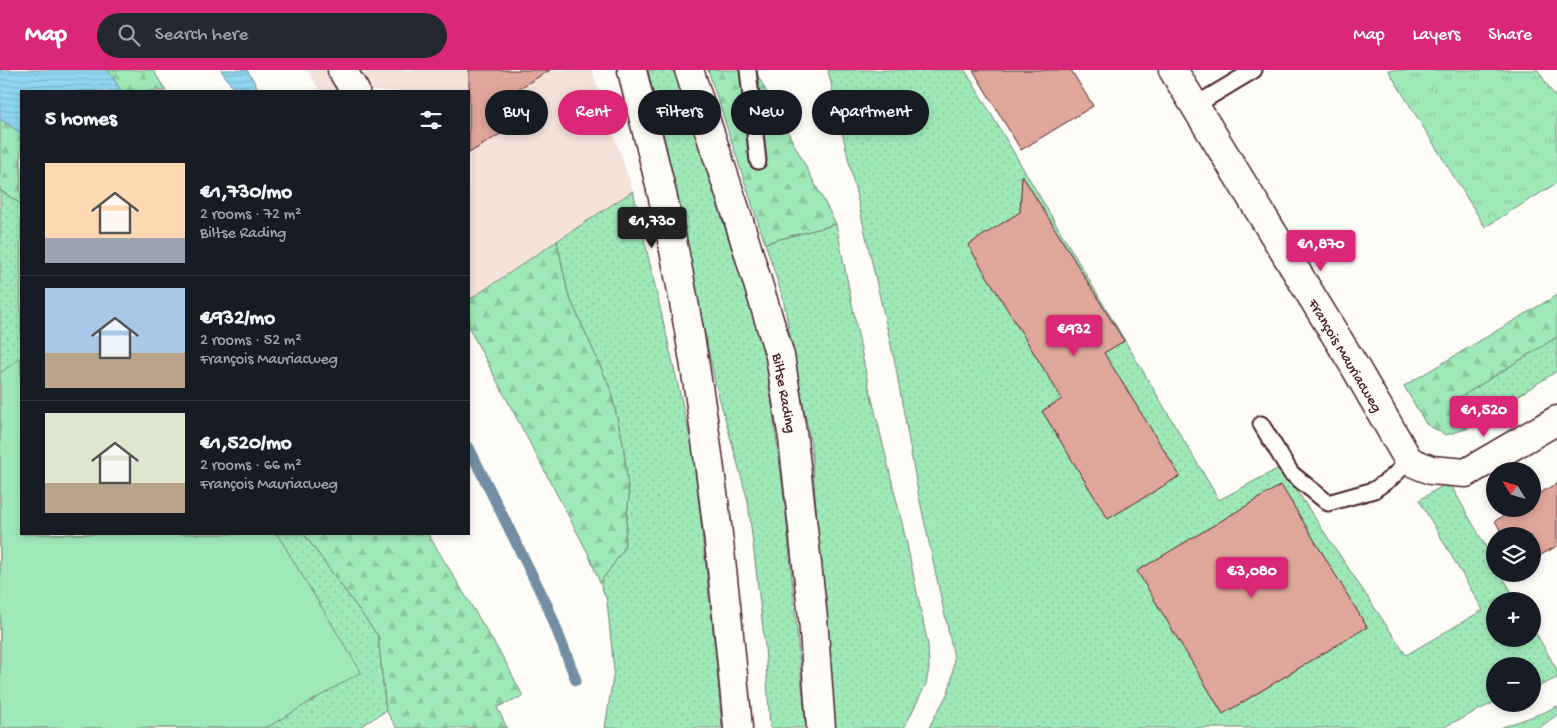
<!DOCTYPE html>
<html lang="en">
<head>
<meta charset="utf-8">
<style>
  body { margin:0; font-family:"Gochi Hand",sans-serif; background:#242831; color:#f1f3f6; height:100vh; display:flex; flex-direction:column; font-size:19px; white-space:nowrap }
  * { box-sizing:border-box; margin:0 }
  p { font-size:16px; color:#9ea1a6 }
  .icon { flex:none; width:28px; height:28px; fill:none; stroke:currentColor; stroke-width:2; stroke-linecap:round; stroke-linejoin:round }
  .map { position:relative; flex:1; overflow:hidden }
  .details { position:absolute; left:20px; top:20px; width:450px; height:445px; display:flex; flex-direction:column; background:#171b24; border-radius:0px; box-shadow:0 2px 8px #0003 }
  .details>* { flex:none }
  .banner { position:absolute; left:485px; top:20px; width:475px; height:45px; display:flex; gap:10px }
  .needle { width:32px; rotate:307deg }
  .tools { position:absolute; left:1486px; top:392px; display:grid; gap:10px }
  .tools a { display:grid; place-items:center; width:55px; height:55px; border-radius:50%; background:#171b24; box-shadow:0 2px 8px #0003; font-size:25px }
  .price { position:absolute; translate:-50% -42px; padding:0 11px; border-radius:5px; background:#db2777; color:#fff; font-size:16px; line-height:32px; filter:drop-shadow(0 1px 2px #0008) }
  .price::after { content:''; position:absolute; left:50%; top:30px; width:15px; height:11px; margin-left:-8px; background:inherit; clip-path:polygon(0 0,100% 0,50% 100%) }
  .price.current { background:#222; color:#fff }
  ul { padding:0; list-style:none }
  li { display:flex; align-items:center; gap:15px; height:125px; padding:0 25px }
  li+li { border-top:1px solid #363941 }
  li span { display:grid; place-items:center; flex:none; width:140px; height:100px; border-radius:0px; color:#555 }
  li>.icon { margin-inline-start:auto }
  span .icon { width:60px; height:60px; fill:#fffc; stroke-width:1 }
  li b { font-size:21px }
  h2 { display:flex; justify-content:space-between; align-items:center; height:60px; padding:0 25px; font-size:21px }
  .tag { padding:0 18px; border-radius:22px; background:#171b24; box-shadow:0 2px 8px #0003; font-size:18px; line-height:45px }
  .tag.current { background:#db2777; color:#fff }
  header { display:flex; align-items:center; gap:30px; box-sizing:border-box; height:70px; padding:0 25px; background:#db2777; color:#fff }
  header strong { font-size:24px }
  nav { display:flex; gap:28px; margin-inline-start:auto; font-size:18px }
  .search { width:350px; height:45px; background:#242831; display:flex; align-items:center; gap:12px; box-sizing:border-box; padding:0 18px; border-radius:28px; color:#9ea1a6; font-size:19px }
  .map>svg:first-child { display:block }
  .built { fill:#f4e2db }
  .grass { fill:url(#grass-dots); stroke:#748472 }
  .forest { fill:url(#forest-firs); stroke:#748472 }
  .park { fill:url(#park-tufts); stroke:#748472 }
  .garden { fill:#9fe9b8; stroke:#748472 }
  .water { fill:url(#water-rules); stroke:#738ea2 }
  .lines { fill:none; stroke-linecap:round; stroke-linejoin:round }
  .stream { stroke:#738ea2; stroke-width:11 }
  .building { fill:#dfa69b; stroke:#4a1f2b }
  .lane-casing { stroke:#4a1f2b; stroke-width:19 }
  .street-casing { stroke:#4a1f2b; stroke-width:31 }
  .secondary-casing { stroke:#4a1f2b; stroke-width:31 }
  .lane { stroke:#fdfcf7; stroke-width:15 }
  .street { stroke:#fdfcf7; stroke-width:28 }
  .secondary { stroke:#fdfcf7; stroke-width:28 }
  .labels { text-anchor:middle; stroke-width:4; stroke-linejoin:round; paint-order:stroke }
  .street-label { font-size:15px; fill:#4a1f2b; stroke:#fdfcf7 }
</style>
</head>
<body>
<header>
<strong>Map</strong>
<div class="search"><svg class="icon" aria-label="search" viewBox="0 0 24 24"><circle cx="10" cy="10" r="6"/><path d="M15 15l6 6"/></svg>Search here</div>
<nav><a>Map</a><a>Layers</a><a>Share</a></nav>
</header>
<div class="map">
<svg width="1557" height="658" viewBox="0 0 1557 658">
  <defs>
    <pattern id="grass-dots" width="8" height="8" patternUnits="userSpaceOnUse" patternTransform="scale(1.25)"><rect width="8" height="8" fill="#9fe9b8"/><path d="M2 2h.1M6 6h.1" fill="none" stroke="#8ac79e" stroke-width="1.8" stroke-linecap="round"/></pattern>
    <pattern id="forest-firs" width="22" height="20" patternUnits="userSpaceOnUse" patternTransform="scale(1.25)"><rect width="22" height="20" fill="#9fe9b8"/><path d="M5 1l3.5 6h-7zM16 11l3.5 6h-7z" fill="#8ac79e"/></pattern>
    <pattern id="park-tufts" width="24" height="20" patternUnits="userSpaceOnUse" patternTransform="scale(1.25)"><rect width="24" height="20" fill="#9fe9b8"/><path d="M3 7l-1-3M5 7V3M7 7l1-3M15 17l-1-3M17 17v-4M19 17l1-3" fill="none" stroke="#8ac79e"/></pattern>
    <pattern id="water-rules" width="6" height="5" patternUnits="userSpaceOnUse" patternTransform="scale(1.25)"><rect width="6" height="5" fill="#8fd8f1"/><path d="M0 2.5h6" fill="none" stroke="#7db9cf"/></pattern>
  </defs>
  <rect width="100%" height="100%" fill="#fdfcf7"/>
  <filter id="ink" filterUnits="userSpaceOnUse"><feTurbulence type="fractalNoise" baseFrequency=".02" numOctaves="2"/><feDisplacementMap in="SourceGraphic" scale="10" xChannelSelector="R" yChannelSelector="G"/><feConvolveMatrix kernelMatrix="1 2 1 2 8 2 1 2 1" color-interpolation-filters="sRGB"/></filter>
  <g filter="url(#ink)">
    <polygon class="built" points="307,0 592,0 633,121 469,230 469,21 320,21"/>
    <g class="grass">
      <polygon points="648,0 674,0 765,282 785,435 806,658 770,658 765,576 748,431 715,312 668,85"/>
      <path d="M828,0H965L1219,430L1281,397L1406,585L1483,540L1419,430L1449,412L1495,493V504H1501L1517,531H1495V569H1532L1533,558L1557,600V608L1533,619L1532,596H1495V632L1442,658H929C933,648 939,640 944,630C952,617 953,602 954,587L918,422L895,293Z"/>
      <polygon points="0,120 21,134 21,464 304,464 378,566 386,641 358,658 0,658"/>
      <polygon points="633,121 693,380 716,588 722,658 605,658 614,601 607,531 600,513 624,479 629,426 623,373 610,318 568,224 557,171"/>
      <polygon points="836,154 866,304 906,470 928,575 929,598 926,614 904,658 834,658 811,375 783,228 765,173"/>
      <polygon points="1557,267 1557,301 1466,359 1457,342 1459,328"/>
      <polygon points="1557,636 1557,645 1539,658 1500,658 1545,642"/>
    </g>
    <g class="forest">
      <polygon points="108,0 153,0 166,21 121,21"/>
      <polygon points="708,0 755,0 836,154 765,173"/>
      <polygon points="0,49 21,63 21,134 0,120"/>
      <polygon points="557,171 568,224 610,318 623,373 629,426 624,479 600,513 587,481 469,258 469,230"/>
      <polygon points="1557,225 1557,267 1459,328 1457,342 1466,359 1446,365 1426,354 1404,316"/>
      <polygon points="304,464 428,464 505,591 523,626 497,637 507,658 397,658 386,641 378,566"/>
    </g>
    <polygon class="park" points="1388,0 1538,0 1557,30 1557,113 1485,157"/>
    <polygon class="garden" points="21,288 21,464 277,464 361,602 271,655 263,658 0,658 0,303"/>
    <g class="water">
      <polygon points="0,0 108,0 121,21 21,21 21,63 0,49"/>
      <polygon points="221,0 247,0 260,21 235,21"/>
    </g>
    <g class="lines">
      <polyline class="stream" points="469,378 548,537 576,610"/>
    </g>
    <g class="building">
      <polygon points="469,0 550,0 515,21 530,46 469,83"/>
      <polygon points="973,0 1071,0 1093,36 1021,80"/>
      <polygon points="1022,105 1124,271 1104,283 1180,406 1108,449 1042,341 1062,329 968,175 1020,142"/>
      <polygon points="1557,413 1557,476 1532,490 1532,466 1504,466 1495,451 1515,439 1532,439 1532,428"/>
      <polygon points="1281,415 1367,557 1223,644 1137,501"/>
    </g>
    <g class="lines">
      <g class="lane-casing">
        <g id="lane">
          <polyline points="748,0 758,91"/>
          <polyline points="1194,36 1254,0"/>
          <polyline points="1261,354 1291,403 1328,433 1374,420 1391,408 1409,391"/>
        </g>
      </g>
      <g class="street-casing">
        <g id="street">
          <polyline points="342,0 355,21"/>
          <polyline points="1173,0 1355,297 1409,391 1431,400 1466,403 1557,350"/>
        </g>
      </g>
      <g class="secondary-casing">
        <g id="secondary">
          <path d="M632,0C645,57 661,113 672,170C705,331 723,495 738,658"/>
          <polyline points="689,0 738,148 780,286 793,369 813,548 821,658"/>
        </g>
      </g>
      <use href="#lane" class="lane"/>
      <use href="#street" class="street"/>
      <use href="#secondary" class="secondary"/>
    </g>
  </g>
  <g class="labels">
    <g class="street-label">
      <text transform="translate(1346 285) rotate(59)" y="5">François Mauriacweg</text>
      <text transform="translate(785 323) rotate(80)" y="5">Biltse Rading</text>
    </g>
  </g>
</svg>
<div class="tools">
<a><svg class="needle" viewBox="-14 -14 28 28"><path d="M0-13l5 13h-10z" fill="#e53935"/><path d="M0 13l5-13h-10z" fill="#9ea1a6"/></svg></a>
<a><svg class="icon" aria-label="layers" viewBox="0 0 24 24"><path d="M12 4l9 5-9 5-9-5zM3 14l9 5 9-5"/></svg></a>
<a>+</a>
<a>−</a>
</div>
<b class="price current" style="left:652px;top:179px">€1,730</b>
<b class="price" style="left:1321px;top:202px">€1,870</b>
<b class="price" style="left:1074px;top:287px">€932</b>
<b class="price" style="left:1484px;top:368px">€1,520</b>
<b class="price" style="left:1252px;top:529px">€3,080</b>
<div class="banner">
<a class="tag">Buy</a>
<a class="tag current">Rent</a>
<a class="tag">Filters</a>
<a class="tag">New</a>
<a class="tag">Apartment</a>
</div>
<section class="details">
<h2>5 homes<svg class="icon" aria-label="filters" viewBox="0 0 24 24"><path d="M4 7h16M4 17h16"/><circle cx="9" cy="7" r="2"/><circle cx="15" cy="17" r="2"/></svg></h2>
<ul>
<li><span style="background:linear-gradient(#ffd9b3 75%,#9aa5b1 0)"><svg class="icon" aria-label="home" viewBox="0 0 24 24"><path d="M3 11l9-7 9 7M6 9v11h12V9"/></svg></span><div><b>€1,730/mo</b><p>2 rooms · 72 m²</p><p>Biltse Rading</p></div></li>
<li><span style="background:linear-gradient(#a9c7e8 65%,#b9a48a 0)"><svg class="icon" aria-label="home" viewBox="0 0 24 24"><path d="M3 11l9-7 9 7M6 9v11h12V9"/></svg></span><div><b>€932/mo</b><p>2 rooms · 52 m²</p><p>François Mauriacweg</p></div></li>
<li><span style="background:linear-gradient(#dfe7d0 70%,#b9a48a 0)"><svg class="icon" aria-label="home" viewBox="0 0 24 24"><path d="M3 11l9-7 9 7M6 9v11h12V9"/></svg></span><div><b>€1,520/mo</b><p>2 rooms · 66 m²</p><p>François Mauriacweg</p></div></li>
</ul>
</section>
</div>
</body>
</html>
